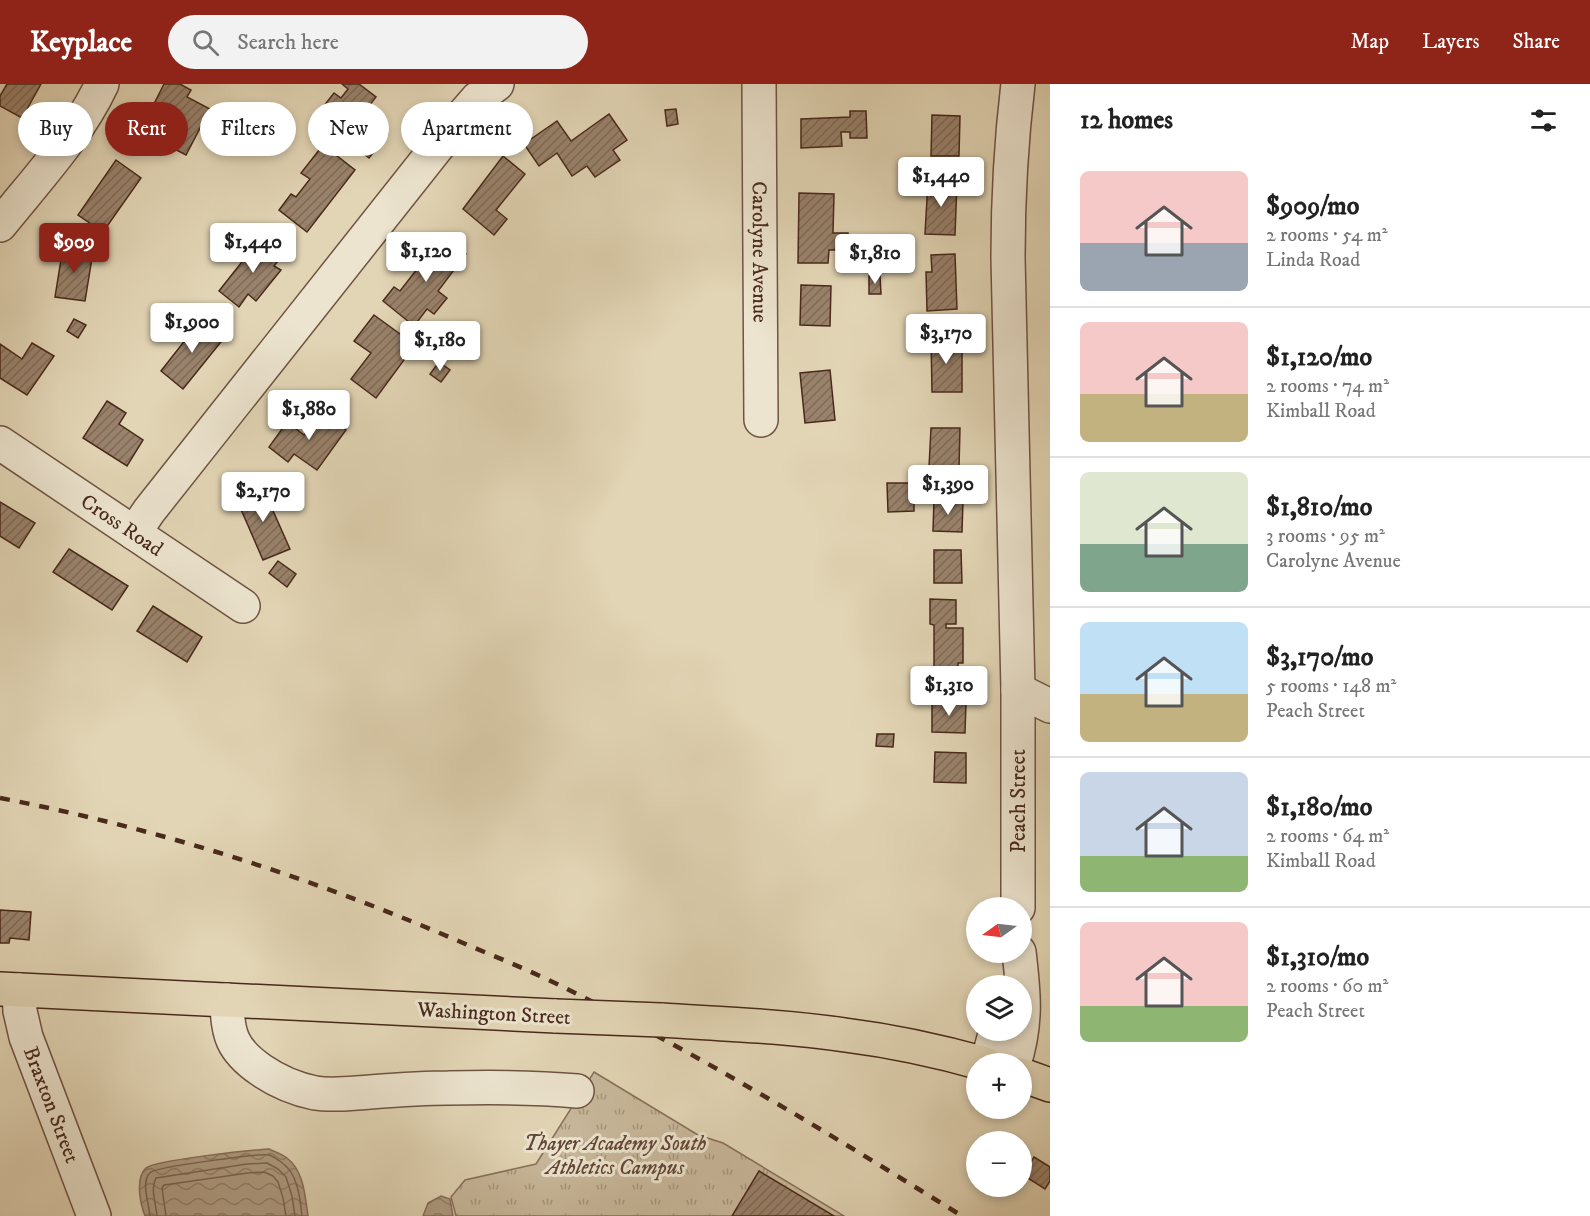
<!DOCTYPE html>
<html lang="en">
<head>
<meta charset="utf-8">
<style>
  body { margin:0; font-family:"IM FELL DW Pica",serif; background:#f2f2f2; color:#222; height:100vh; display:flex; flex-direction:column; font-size:22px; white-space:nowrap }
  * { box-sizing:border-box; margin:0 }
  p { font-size:20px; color:#767676 }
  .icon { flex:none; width:33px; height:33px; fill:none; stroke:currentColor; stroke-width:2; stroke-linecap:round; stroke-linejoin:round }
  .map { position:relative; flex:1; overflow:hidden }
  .drawer { display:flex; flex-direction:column; background:#fff; width:540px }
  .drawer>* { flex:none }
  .banner { position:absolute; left:18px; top:18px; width:570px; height:54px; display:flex; gap:12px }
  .needle { width:39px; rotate:256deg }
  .buttons { position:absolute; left:966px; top:813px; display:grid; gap:12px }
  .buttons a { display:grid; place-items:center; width:66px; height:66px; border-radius:50%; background:#fff; box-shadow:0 3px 9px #0003; font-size:30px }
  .price { position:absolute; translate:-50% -51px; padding:0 14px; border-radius:6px; background:#fff; color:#222; font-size:20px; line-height:39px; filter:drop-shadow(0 2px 3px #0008) }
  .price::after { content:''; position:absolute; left:50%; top:36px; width:18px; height:14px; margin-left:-9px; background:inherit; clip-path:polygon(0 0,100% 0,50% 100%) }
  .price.current { background:#8f2418; color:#fff }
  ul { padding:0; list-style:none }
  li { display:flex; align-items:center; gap:18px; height:150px; padding:0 30px }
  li+li { border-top:2px solid #e0e0e0 }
  li span { display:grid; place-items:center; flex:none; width:168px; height:120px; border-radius:9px; color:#555 }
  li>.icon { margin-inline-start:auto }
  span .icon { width:72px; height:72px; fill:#fffc; stroke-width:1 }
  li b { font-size:26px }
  h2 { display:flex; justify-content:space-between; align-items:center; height:72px; padding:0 30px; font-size:26px }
  .chip { padding:0 21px; border-radius:27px; background:#fff; box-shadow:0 3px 9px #0003; font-size:21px; line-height:54px }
  .chip.current { background:#8f2418; color:#fff }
  header { display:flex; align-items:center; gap:36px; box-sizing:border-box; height:84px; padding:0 30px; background:#8f2418; color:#fff }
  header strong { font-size:28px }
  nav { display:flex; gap:33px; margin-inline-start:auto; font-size:21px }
  .search { width:420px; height:54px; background:#f2f2f2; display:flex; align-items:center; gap:15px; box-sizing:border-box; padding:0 21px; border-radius:33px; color:#767676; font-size:22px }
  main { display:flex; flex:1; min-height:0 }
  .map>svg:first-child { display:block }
  .park { fill:url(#park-tufts); stroke:#88705b; stroke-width:1.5 }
  .water { fill:url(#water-waves); stroke:#866d58; stroke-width:1.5 }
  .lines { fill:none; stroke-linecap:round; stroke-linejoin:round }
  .shore { stroke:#7c624e; stroke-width:1.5 }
  .building { fill:url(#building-hatch); stroke:#49291b; stroke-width:1.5 }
  .minor-casing { stroke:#6f5442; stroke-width:36 }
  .major-casing { stroke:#49291b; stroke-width:36 }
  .minor { stroke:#ece4cf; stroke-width:33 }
  .major { stroke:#e2d5b5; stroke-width:33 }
  .rail { stroke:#49291b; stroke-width:4.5; stroke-dasharray:10 10; stroke-linecap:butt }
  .major-bridge-casing { stroke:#49291b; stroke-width:36; stroke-linecap:butt }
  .major-bridge { stroke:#e2d5b5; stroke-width:33 }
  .labels { text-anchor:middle; stroke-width:6; stroke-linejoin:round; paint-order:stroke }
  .street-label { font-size:21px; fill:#49291b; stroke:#ece4cf }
  .park-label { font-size:21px; font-style:italic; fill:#624635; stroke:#ece4cf }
</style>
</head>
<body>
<header>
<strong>Keyplace</strong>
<div class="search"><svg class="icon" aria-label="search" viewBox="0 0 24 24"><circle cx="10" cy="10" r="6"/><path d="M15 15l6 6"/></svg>Search here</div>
<nav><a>Map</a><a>Layers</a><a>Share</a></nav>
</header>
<main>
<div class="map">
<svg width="1050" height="1132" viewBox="0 0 1050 1132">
  <defs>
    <pattern id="park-tufts" width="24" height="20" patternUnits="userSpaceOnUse" patternTransform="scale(1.5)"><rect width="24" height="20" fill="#c8b89b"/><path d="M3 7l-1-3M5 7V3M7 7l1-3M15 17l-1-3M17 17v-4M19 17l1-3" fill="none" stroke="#a4967e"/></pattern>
    <pattern id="water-waves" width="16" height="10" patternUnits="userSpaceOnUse" patternTransform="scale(1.5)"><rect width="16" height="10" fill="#ae9b81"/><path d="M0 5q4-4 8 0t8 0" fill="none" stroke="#907e69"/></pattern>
    <pattern id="building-hatch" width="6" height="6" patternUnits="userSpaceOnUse" patternTransform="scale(1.5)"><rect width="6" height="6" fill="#99826b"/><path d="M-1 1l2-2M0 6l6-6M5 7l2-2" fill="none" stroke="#7f6a57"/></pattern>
  </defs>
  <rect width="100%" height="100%" fill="#e2d5b5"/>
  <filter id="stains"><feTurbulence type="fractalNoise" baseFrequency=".00333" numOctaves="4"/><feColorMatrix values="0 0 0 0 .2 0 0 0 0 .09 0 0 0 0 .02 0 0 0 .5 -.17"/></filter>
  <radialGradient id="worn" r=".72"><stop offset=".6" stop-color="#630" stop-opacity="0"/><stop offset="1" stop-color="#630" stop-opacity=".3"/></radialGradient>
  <polygon class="park" points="594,988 698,1051 723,1059 844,1132 456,1132 451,1113 465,1096 536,1080"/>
  <g class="water">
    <path d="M269,1065C275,1068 282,1070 287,1074C304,1087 305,1112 308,1132H145C140,1119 135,1094 146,1084C155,1076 252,1066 269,1065Z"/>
    <polygon points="441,1112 450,1115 453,1132 423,1132 428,1119"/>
  </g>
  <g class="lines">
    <g class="shore">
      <path d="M150,1132C149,1120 142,1102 148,1091C149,1090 150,1089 151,1088C158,1083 260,1069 269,1071C273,1072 278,1076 281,1078C298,1089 300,1114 302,1132"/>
      <path d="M157,1132C156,1119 150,1105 156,1094L247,1080L267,1079L278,1085L286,1093L292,1112L295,1132"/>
      <polyline points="166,1132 162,1104 164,1101 248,1089 264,1088 273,1092 278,1098 283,1114 286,1132"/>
    </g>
  </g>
  <g class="building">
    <polygon points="7,0 41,0 22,34 0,22 0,12"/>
    <polygon points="164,0 180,0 191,6 187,13 210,25 186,71 159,57 174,28 155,18"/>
    <polygon points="342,0 359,0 376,13 362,31 388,50 369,74 316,32 334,9 341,14 348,5"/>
    <polygon points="676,25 678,40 667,42 665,26"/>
    <polygon points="850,27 866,27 867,54 850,54 850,48 841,48 842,62 801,64 801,35 850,33"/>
    <polygon points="609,30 627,56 613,66 620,76 595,93 587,82 572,92 557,69 539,82 524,60 557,37 571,57"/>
    <polygon points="932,31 960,32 959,72 931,72"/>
    <polygon points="323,61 355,86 307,148 279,126 291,110 296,113 310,95 301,89"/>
    <polygon points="503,72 525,90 496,126 507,135 494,151 463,125"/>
    <polygon points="116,76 141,94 103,148 78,131"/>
    <polygon points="928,97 957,98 955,151 925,150"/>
    <polygon points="799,109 834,110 833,149 848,149 848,166 829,166 828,179 798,179"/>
    <polygon points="443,152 466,170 438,207 447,214 434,230 427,225 414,242 383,217 394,203 400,207"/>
    <polygon points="260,155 282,172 274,182 281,186 256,217 248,210 239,223 219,207"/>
    <polygon points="63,163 93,168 85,217 55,213"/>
    <polygon points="955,170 957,225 927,227 926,188 932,188 931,171"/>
    <polygon points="869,192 880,192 881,210 869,210"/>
    <polygon points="801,201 831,202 830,242 800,241"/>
    <polygon points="374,231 415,261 376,314 351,295 371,269 354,257"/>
    <polygon points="74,235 86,241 78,254 67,247"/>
    <polygon points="201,236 224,254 183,305 161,287"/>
    <polygon points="931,252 948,252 948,260 962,259 962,308 932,308"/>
    <polygon points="32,259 54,272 27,311 0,294 0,260 22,275"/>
    <polygon points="439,278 450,286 441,298 430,290"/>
    <polygon points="830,286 835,336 805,339 800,289"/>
    <polygon points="107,317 126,329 119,340 143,356 127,382 83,354"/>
    <polygon points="321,327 346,346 317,386 294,370 288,378 269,363 287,338 304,351"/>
    <polygon points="931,344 960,344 959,384 929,383"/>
    <polygon points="887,399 914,399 914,427 888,428"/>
    <polygon points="262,402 290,465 263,476 236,414"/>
    <polygon points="934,415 963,416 962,448 933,447"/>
    <polygon points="0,418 35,439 19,464 0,452"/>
    <polygon points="69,465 128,502 112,526 53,488"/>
    <polygon points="934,466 961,466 962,499 934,499"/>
    <polygon points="278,477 296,490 287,503 269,489"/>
    <polygon points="930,515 956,516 956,540 946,540 946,544 963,544 963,579 958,579 958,590 934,590 934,541 930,540"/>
    <polygon points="153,522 202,553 187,578 137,547"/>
    <polygon points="932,618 966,618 965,649 932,648"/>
    <polygon points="877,650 894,650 893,663 876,662"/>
    <polygon points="935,668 966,669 966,699 934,698"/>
    <polygon points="0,826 31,828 29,856 10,854 9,859 0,859"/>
    <polygon points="1034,1073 1050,1083 1050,1097 1045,1105 1023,1091"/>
    <polygon points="759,1087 834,1132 732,1132"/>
  </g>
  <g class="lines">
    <g class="minor-casing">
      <g id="minor">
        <path id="s1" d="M759,0L761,336"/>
        <path d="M1018,0C1011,58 1008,116 1008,174L1018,606V824"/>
        <path d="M0,141C36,96 77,53 102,0"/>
        <path id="s2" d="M0,359L243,522"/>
        <polyline points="134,449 149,427 457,38 477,15 497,0"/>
        <polyline points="1018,606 1050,622"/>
        <path id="s3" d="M19,906L20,927L26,953L94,1132"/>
        <path d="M227,916C227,950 232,966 261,986C277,997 296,1005 315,1009C334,1012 352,1009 370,1008C396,1006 422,1004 448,1004C491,1003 534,1003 577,1007"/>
        <polyline points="987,980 996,946"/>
        <path d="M1014,980C1027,939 1024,910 1019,868"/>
      </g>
    </g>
    <g class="major-casing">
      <g id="major">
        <polyline points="0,905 556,932"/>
        <path d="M661,936C723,940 784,942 845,951C893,957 939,967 985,980"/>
        <polyline points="1022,991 1050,1001"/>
      </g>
    </g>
    <use href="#minor" class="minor"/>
    <use href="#major" class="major"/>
    <path class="rail" d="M0,714C161,745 319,796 470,862C499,874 528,886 557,900C697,969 830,1050 962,1132"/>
    <g class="major-bridge-casing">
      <polyline id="major-bridge" points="556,932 661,936"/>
    </g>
    <use href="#major-bridge" class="major-bridge"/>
  </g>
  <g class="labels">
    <g class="street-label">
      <text dy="7" stroke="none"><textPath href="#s1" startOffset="168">Carolyne Avenue</textPath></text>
      <text dy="7" stroke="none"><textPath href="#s2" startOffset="147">Cross Road</textPath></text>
      <text transform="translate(1018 717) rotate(-90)" y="7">Peach Street</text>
      <text transform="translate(494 929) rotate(3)" y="7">Washington Street</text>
      <text dy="7" stroke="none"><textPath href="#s3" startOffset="120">Braxton Street</textPath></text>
    </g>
    <g class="park-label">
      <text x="615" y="1066">Thayer Academy South<tspan x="615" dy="24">Athletics Campus</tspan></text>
    </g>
  </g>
  <rect width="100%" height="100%" filter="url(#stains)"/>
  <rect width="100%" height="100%" fill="url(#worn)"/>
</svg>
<div class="buttons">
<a><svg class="needle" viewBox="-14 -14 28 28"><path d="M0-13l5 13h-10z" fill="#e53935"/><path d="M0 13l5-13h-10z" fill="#767676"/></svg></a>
<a><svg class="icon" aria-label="layers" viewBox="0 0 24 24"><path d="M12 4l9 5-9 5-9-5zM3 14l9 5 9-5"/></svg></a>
<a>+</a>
<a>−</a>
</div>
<b class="price" style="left:941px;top:124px">$1,440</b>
<b class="price current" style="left:74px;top:190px">$909</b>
<b class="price" style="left:253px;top:190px">$1,440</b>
<b class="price" style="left:426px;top:199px">$1,120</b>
<b class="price" style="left:875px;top:201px">$1,810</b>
<b class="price" style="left:192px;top:270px">$1,900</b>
<b class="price" style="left:946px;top:281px">$3,170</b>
<b class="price" style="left:440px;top:288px">$1,180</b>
<b class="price" style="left:309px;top:357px">$1,880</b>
<b class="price" style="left:948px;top:432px">$1,390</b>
<b class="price" style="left:263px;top:439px">$2,170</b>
<b class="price" style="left:949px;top:633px">$1,310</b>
<div class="banner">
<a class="chip">Buy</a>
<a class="chip current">Rent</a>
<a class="chip">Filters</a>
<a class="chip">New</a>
<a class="chip">Apartment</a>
</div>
</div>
<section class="drawer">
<h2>12 homes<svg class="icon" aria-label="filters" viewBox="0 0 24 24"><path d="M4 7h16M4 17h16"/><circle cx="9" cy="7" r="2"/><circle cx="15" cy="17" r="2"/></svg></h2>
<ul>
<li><span style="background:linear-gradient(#f6c9c9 60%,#9aa5b1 0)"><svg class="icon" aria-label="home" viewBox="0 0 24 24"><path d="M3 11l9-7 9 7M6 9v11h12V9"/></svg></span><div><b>$909/mo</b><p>2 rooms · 54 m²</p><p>Linda Road</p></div></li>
<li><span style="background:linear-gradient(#f6c9c9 60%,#c2b280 0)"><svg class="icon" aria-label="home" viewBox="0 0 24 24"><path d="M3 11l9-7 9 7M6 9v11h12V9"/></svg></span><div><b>$1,120/mo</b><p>2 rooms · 74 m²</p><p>Kimball Road</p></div></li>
<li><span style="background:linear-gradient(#dfe7d0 60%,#7fa58c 0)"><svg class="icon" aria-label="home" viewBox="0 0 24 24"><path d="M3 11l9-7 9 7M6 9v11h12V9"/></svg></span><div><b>$1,810/mo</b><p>3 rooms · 95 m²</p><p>Carolyne Avenue</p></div></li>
<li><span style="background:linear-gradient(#bfe0f5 60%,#c2b280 0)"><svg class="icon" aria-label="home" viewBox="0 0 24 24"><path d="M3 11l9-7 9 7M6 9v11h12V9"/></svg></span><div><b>$3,170/mo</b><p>5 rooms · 148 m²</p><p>Peach Street</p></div></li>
<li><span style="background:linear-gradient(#c9d6e8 70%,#8fb573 0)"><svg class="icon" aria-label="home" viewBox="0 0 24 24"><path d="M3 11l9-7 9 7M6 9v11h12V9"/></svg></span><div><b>$1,180/mo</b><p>2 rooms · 64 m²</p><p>Kimball Road</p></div></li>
<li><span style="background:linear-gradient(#f6c9c9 70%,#8fb573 0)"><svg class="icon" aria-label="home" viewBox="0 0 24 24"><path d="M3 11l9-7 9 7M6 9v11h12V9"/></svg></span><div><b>$1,310/mo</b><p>2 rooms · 60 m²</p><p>Peach Street</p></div></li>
</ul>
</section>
</main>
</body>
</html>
